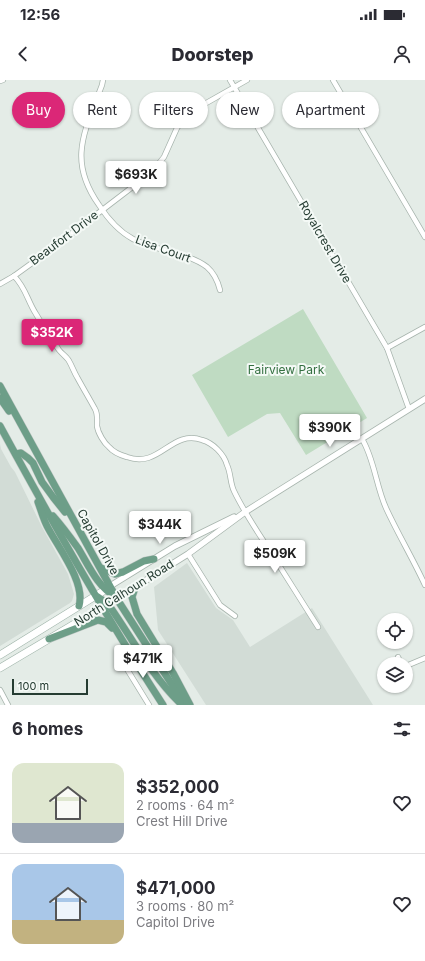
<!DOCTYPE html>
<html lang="en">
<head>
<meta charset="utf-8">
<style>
  body { margin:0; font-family:Inter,sans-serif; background:#f7f7f7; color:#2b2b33; height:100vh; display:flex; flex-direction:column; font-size:15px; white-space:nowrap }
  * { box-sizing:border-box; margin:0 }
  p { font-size:13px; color:#7c7c81 }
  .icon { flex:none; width:22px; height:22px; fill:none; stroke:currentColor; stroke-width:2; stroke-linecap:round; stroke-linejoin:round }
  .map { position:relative; height:625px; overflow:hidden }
  .details { display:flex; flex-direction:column; background:#fff; flex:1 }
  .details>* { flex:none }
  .banner { position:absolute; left:12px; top:12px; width:401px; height:36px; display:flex; gap:8px }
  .buttons { position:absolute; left:377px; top:533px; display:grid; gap:8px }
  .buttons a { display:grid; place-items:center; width:36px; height:36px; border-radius:50%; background:#fff; box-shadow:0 1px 3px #0004; font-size:20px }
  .scale { position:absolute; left:12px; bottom:10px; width:76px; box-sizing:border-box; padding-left:4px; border:2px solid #253c32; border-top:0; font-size:11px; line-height:14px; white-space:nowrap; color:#253c32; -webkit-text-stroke:3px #f4f9f6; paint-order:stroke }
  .price { position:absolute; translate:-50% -34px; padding:0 9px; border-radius:4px; background:#fff; color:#222; font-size:13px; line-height:26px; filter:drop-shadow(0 1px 2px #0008) }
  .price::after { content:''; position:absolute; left:50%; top:24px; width:12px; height:9px; margin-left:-6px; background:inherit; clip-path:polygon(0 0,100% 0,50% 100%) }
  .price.on { background:#db2777; color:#fff }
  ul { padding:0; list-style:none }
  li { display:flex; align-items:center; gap:12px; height:100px; padding:0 12px }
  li+li { border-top:1px solid #e1e1e2 }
  li span { display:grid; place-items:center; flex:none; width:112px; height:80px; border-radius:12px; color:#555 }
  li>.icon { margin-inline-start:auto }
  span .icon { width:48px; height:48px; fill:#fffc; stroke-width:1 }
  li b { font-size:17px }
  h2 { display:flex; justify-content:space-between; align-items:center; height:48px; padding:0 12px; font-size:17px }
  .tag { padding:0 14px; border-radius:18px; background:#fff; box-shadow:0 1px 3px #0004; font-size:14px; line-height:36px }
  .tag.on { background:#db2777; color:#fff }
  .status { display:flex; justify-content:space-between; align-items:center; height:28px; padding:0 20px; background:#fff; direction:ltr }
  .status svg { height:11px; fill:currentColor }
  header { display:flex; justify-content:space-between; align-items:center; height:52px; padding:0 12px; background:#fff; font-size:18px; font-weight:800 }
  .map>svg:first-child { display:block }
  .built { fill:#d2dcd6 }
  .green { fill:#bfdbc2 }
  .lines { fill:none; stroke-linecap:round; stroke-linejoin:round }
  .minor-casing { stroke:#a7b4ad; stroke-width:6 }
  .tertiary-casing { stroke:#a7b4ad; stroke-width:7 }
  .secondary-casing { stroke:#a3b7ad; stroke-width:8 }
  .primary-casing { stroke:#c2c8c6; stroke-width:8 }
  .minor { stroke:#fff; stroke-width:4.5 }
  .tertiary { stroke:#fff; stroke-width:5.5 }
  .secondary { stroke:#fff; stroke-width:7 }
  .primary { stroke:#6d9e88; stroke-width:7 }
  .labels { text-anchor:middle; stroke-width:4; stroke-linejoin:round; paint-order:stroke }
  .street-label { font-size:12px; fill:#253c32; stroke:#f4f9f6 }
  .park-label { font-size:12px; fill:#336f40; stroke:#f4f9f6 }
</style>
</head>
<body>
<div class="status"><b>12:56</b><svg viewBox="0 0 49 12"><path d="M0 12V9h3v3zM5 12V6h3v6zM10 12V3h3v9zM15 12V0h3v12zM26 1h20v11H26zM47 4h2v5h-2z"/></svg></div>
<header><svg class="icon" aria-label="back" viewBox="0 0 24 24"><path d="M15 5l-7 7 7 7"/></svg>Doorstep<svg class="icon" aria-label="person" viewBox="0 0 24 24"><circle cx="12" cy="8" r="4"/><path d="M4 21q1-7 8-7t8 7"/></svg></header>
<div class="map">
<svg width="425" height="625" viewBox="0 0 425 625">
  <rect width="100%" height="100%" fill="#e4ece7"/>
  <g class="built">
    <polygon points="0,364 1,369 11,387 15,392 42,447 68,494 74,514 72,521 70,523 0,566"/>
    <polygon points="187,483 216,528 233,540 250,567 312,528 373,625 206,625 158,550 154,507"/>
  </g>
  <polygon class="green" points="303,229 367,338 306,375 280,333 267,334 228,357 192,295"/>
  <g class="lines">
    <g class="minor-casing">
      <g id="minor">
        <path d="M103,0L102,5C85,51 67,80 99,125C108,139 118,151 133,159C155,171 187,172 207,187C214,193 218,202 220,210"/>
        <polyline points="230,0 387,268 409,329"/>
        <polyline points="333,0 425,157"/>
        <polyline points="0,1 3,0"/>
        <path d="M14,196C26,208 27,220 36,234C43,246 51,258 59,270C62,274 67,277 69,281C72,286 74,292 77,297C83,308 89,318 95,329C98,334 97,340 97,346C98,353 104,363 109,367C114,373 120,375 127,377C160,389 171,349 202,360C213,363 224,374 227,385C231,393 230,403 234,411C244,432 257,451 270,471C286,496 302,522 318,547"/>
        <polyline points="0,204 14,196 50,170 152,92 164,77 177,48 183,39 201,26 247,0"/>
        <polyline points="387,268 425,247"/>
        <path d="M362,359C374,378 376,406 386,428C398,454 413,479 425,505"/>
        <polyline points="188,474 220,525 235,536"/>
        <polyline points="398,577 401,584"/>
        <polyline points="122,581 149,625"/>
        <polyline points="406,586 425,578"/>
        <polyline points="406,595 406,596"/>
        <polyline points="0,610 8,625"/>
      </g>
    </g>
    <g class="tertiary-casing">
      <g id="tertiary">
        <polyline points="107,508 175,466 234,437"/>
        <polyline points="108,524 188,474 245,432 425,319"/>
      </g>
    </g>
    <g class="secondary-casing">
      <g id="secondary">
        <polyline points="0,575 105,510"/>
        <polyline points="0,588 108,524"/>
      </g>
    </g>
    <g class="primary-casing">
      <g id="primary">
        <polyline points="0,306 117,519 185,625"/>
        <polyline points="0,318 9,331"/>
        <path d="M0,346C51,440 104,534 163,625"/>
        <polyline points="16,374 21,373 28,378 33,383 42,402 53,417 65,432"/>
        <path d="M38,422C41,430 43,438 47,446C57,466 86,502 79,526"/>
        <path d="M53,436C62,446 70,457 78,468C89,486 97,506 116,517"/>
        <polyline points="101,488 115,494 123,492 144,481 154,479"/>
        <polyline points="135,508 132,517 137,534 173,593 190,625"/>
        <path d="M98,517L108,524C132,558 151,595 180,623"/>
        <polyline points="49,559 98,540 106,542 112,548"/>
      </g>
    </g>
    <use href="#minor" class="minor"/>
    <use href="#tertiary" class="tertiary"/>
    <use href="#secondary" class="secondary"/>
    <use href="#primary" class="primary"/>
  </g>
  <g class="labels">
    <g class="street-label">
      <text transform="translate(64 158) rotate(-37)" y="4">Beaufort Drive</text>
      <text transform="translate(325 162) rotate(60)" y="4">Royalcrest Drive</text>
      <text transform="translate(163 169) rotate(20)" y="4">Lisa Court</text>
      <text transform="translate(98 462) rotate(61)" y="4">Capitol Drive</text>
      <text transform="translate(124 513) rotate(-32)" y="4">North Calhoun Road</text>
    </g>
    <g class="park-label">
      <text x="286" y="294">Fairview Park</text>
    </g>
  </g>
</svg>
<div class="buttons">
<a><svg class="icon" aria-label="locate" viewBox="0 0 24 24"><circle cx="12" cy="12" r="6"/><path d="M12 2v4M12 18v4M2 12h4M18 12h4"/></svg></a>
<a><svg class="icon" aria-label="layers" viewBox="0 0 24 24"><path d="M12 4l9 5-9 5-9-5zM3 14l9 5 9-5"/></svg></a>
</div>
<div class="scale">100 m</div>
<b class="price" style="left:136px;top:115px">$693K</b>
<b class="price on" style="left:52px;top:273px">$352K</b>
<b class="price" style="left:330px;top:368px">$390K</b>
<b class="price" style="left:160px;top:465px">$344K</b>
<b class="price" style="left:275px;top:494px">$509K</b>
<b class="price" style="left:143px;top:599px">$471K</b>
<div class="banner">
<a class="tag on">Buy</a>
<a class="tag">Rent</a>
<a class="tag">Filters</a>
<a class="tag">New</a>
<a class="tag">Apartment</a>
</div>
</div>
<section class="details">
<h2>6 homes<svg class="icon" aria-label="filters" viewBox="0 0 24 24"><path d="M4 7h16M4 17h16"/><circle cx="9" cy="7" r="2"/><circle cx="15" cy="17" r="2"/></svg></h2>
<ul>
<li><span style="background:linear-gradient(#dfe7d0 75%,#9aa5b1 0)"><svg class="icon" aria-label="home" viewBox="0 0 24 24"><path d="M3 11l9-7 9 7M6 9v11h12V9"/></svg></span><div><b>$352,000</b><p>2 rooms · 64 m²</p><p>Crest Hill Drive</p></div><svg class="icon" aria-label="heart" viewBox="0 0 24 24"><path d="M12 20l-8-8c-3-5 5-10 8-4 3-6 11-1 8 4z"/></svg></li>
<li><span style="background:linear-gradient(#a9c7e8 70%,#c2b280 0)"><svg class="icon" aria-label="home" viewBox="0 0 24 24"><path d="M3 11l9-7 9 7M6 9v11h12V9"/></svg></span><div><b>$471,000</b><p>3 rooms · 80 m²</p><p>Capitol Drive</p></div><svg class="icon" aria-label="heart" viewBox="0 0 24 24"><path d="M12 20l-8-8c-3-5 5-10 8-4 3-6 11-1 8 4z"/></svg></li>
</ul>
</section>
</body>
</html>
